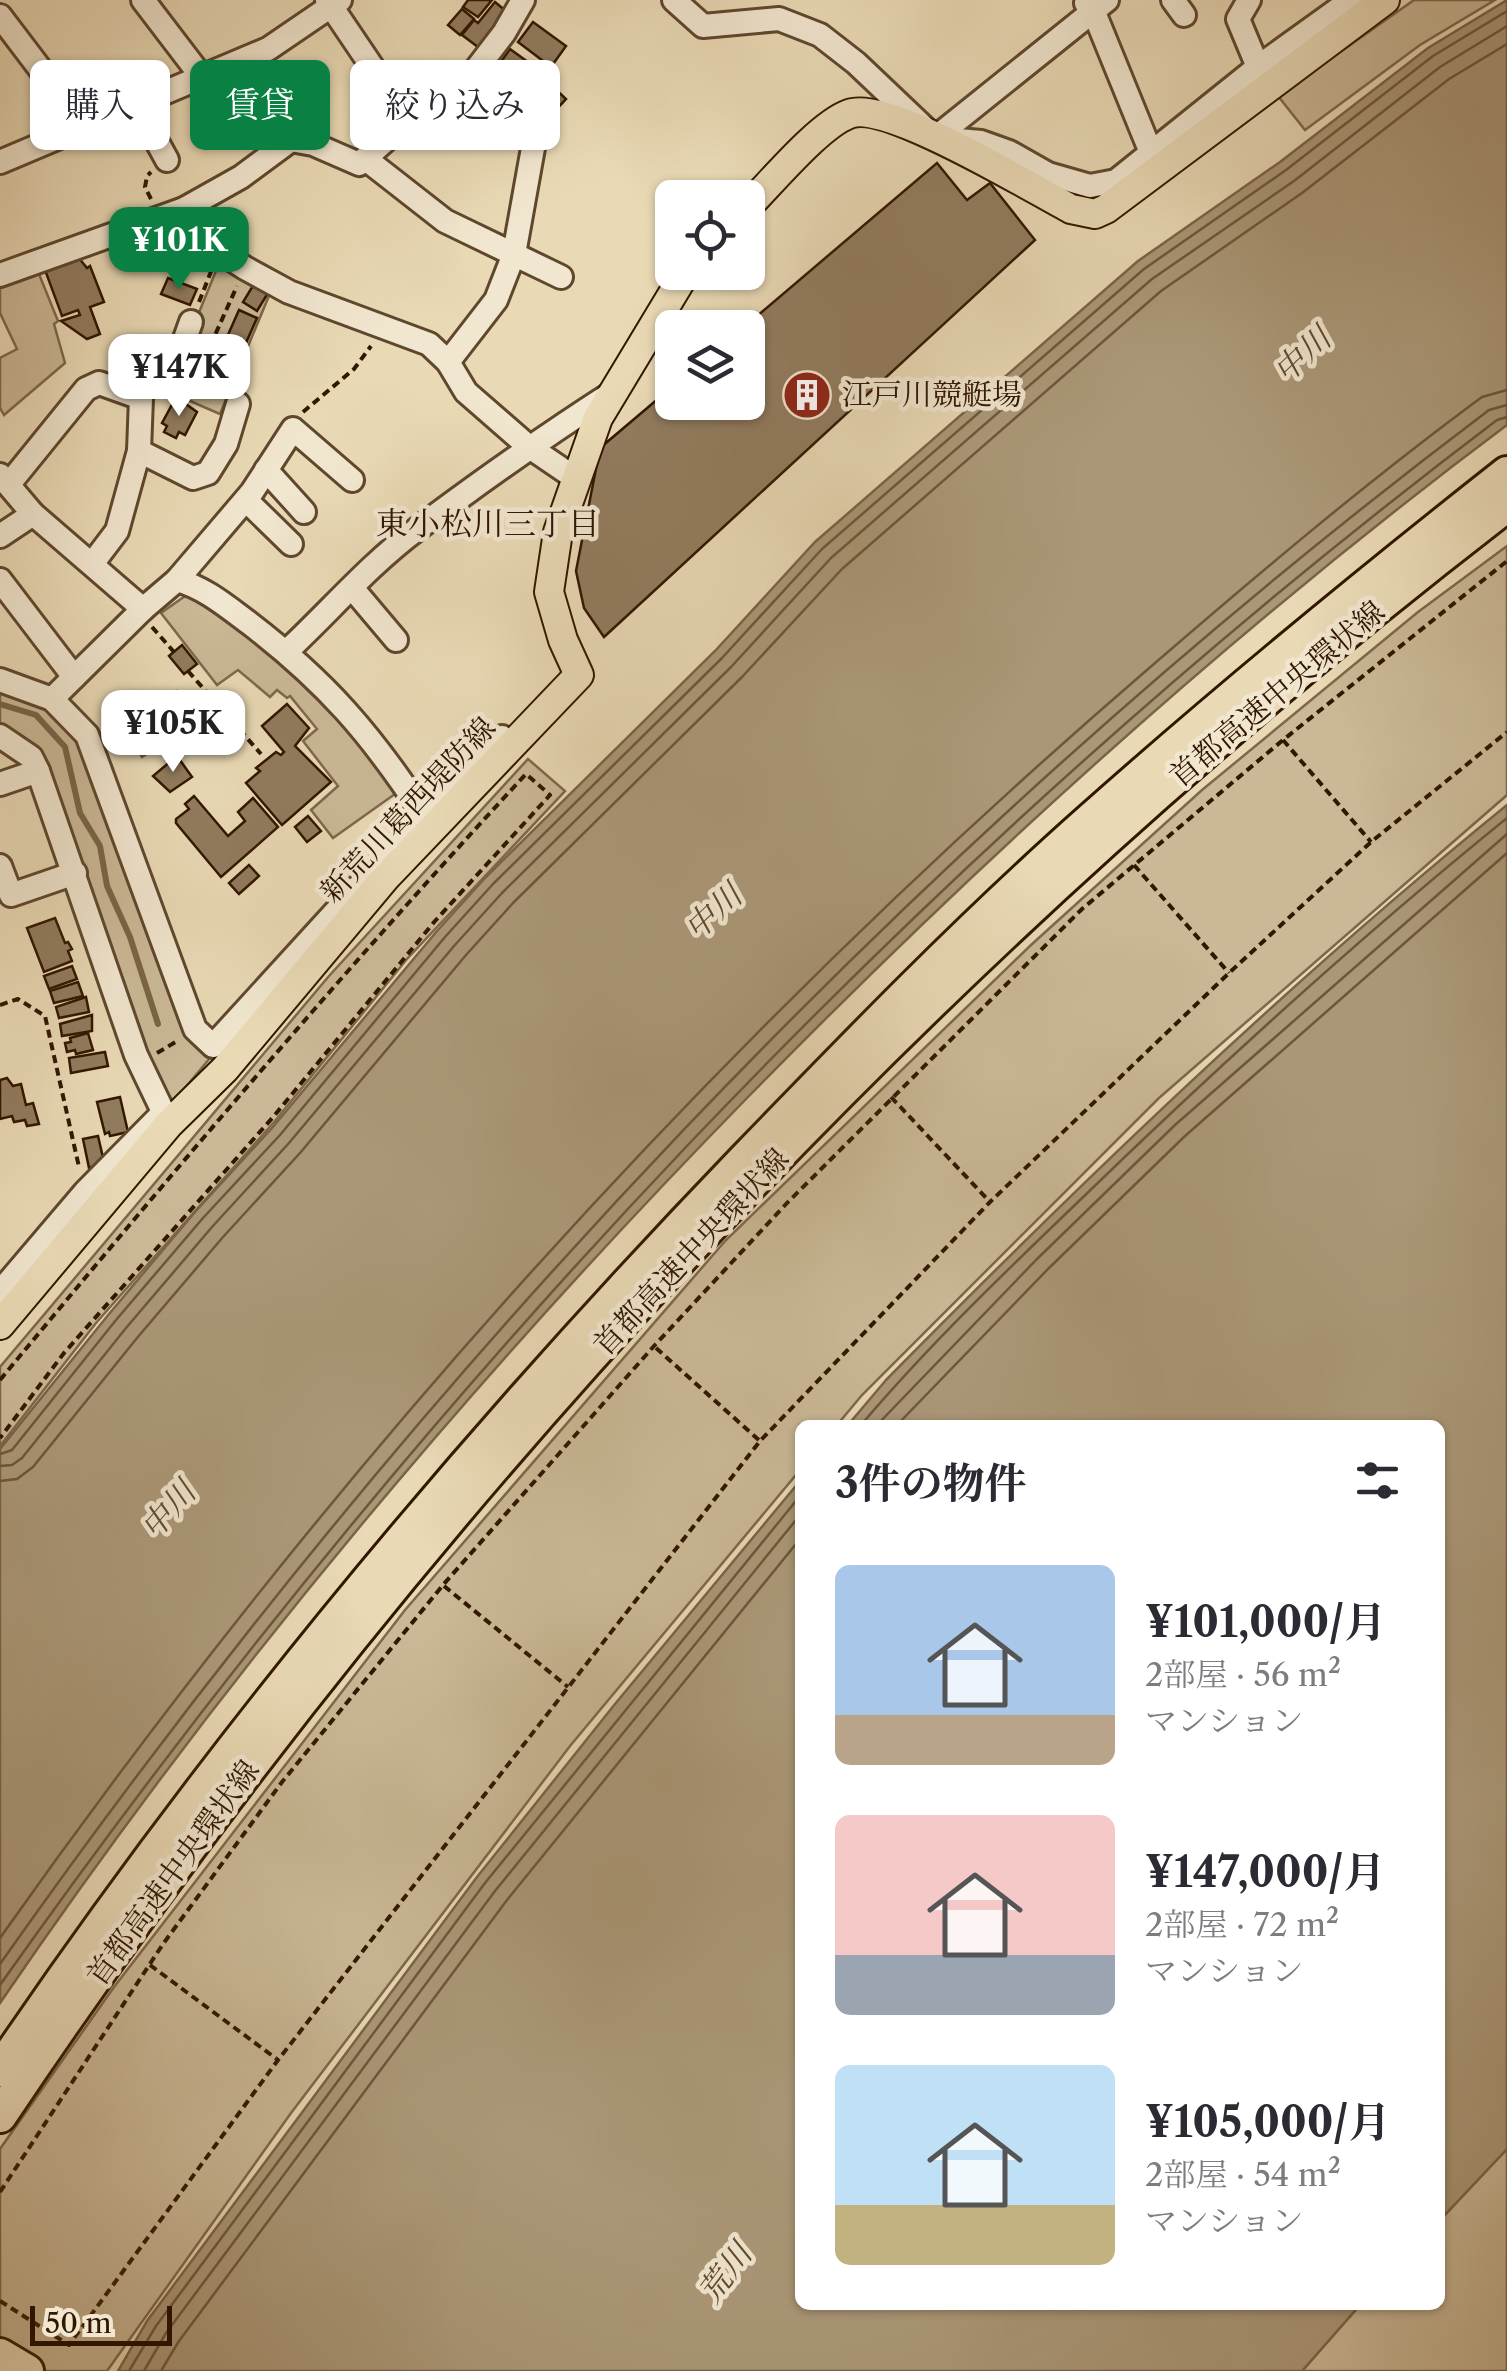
<!DOCTYPE html>
<html lang="ja">
<head>
<meta charset="utf-8">
<style>
  body { margin:0; font-family:"Libre Caslon Text","Noto Serif JP",serif; background:#f2f2f3; color:#2b2b33; height:100vh; display:flex; flex-direction:column; font-size:38px; white-space:nowrap }
  * { box-sizing:border-box; margin:0 }
  p { font-size:32px; color:#7c7c81 }
  .icon { flex:none; width:55px; height:55px; fill:none; stroke:currentColor; stroke-width:2; stroke-linecap:round; stroke-linejoin:round }
  .map { position:relative; flex:1; overflow:hidden }
  .panel { position:absolute; left:795px; top:1420px; width:650px; height:890px; display:flex; flex-direction:column; background:#fff; border-radius:15px; box-shadow:0 2px 8px #0004 }
  .panel>* { flex:none }
  .hud { position:absolute; left:30px; top:60px; width:615px; height:90px; display:flex; gap:20px }
  .controls { position:absolute; left:655px; top:180px; display:grid; gap:20px }
  .controls a { display:grid; place-items:center; width:110px; height:110px; border-radius:15px; background:#fff; box-shadow:0 2px 8px #0004; font-size:50px }
  .scale { position:absolute; left:30px; bottom:25px; width:142px; box-sizing:border-box; padding-left:10px; border:5px solid #311600; border-top:0; font-size:28px; line-height:35px; white-space:nowrap; color:#311600; -webkit-text-stroke:8px #f1e6cf; paint-order:stroke }
  .price { position:absolute; translate:-50% -85px; padding:0 22px; border-radius:20px; background:#fff; color:#222; font-size:32px; line-height:65px; filter:drop-shadow(0 2px 5px #0008) }
  .price::after { content:''; position:absolute; left:50%; top:60px; width:30px; height:22px; margin-left:-15px; background:inherit; clip-path:polygon(0 0,100% 0,50% 100%) }
  .price.on { background:#0b8043; color:#fff }
  ul { padding:0; list-style:none }
  li { display:flex; align-items:center; gap:30px; height:250px; padding:0 40px }
  li span { display:grid; place-items:center; flex:none; width:280px; height:200px; border-radius:15px; color:#555 }
  li>.icon { margin-inline-start:auto }
  span .icon { width:120px; height:120px; fill:#fffc; stroke-width:1 }
  li b { font-size:42px }
  h2 { display:flex; justify-content:space-between; align-items:center; height:120px; padding:0 40px; font-size:42px }
  .chip { padding:0 35px; border-radius:15px; background:#fff; box-shadow:0 2px 8px #0004; font-size:35px; line-height:90px }
  .chip.on { background:#0b8043; color:#fff }
  .map>svg:first-child { display:block }
  .green { fill:#cab896; stroke:#7e674b; stroke-width:2.5 }
  .water { fill:#aa9777; stroke:#7a6347; stroke-width:2.5 }
  .lines { fill:none; stroke-linecap:round; stroke-linejoin:round }
  .shore { stroke:#6e563c; stroke-width:2.5 }
  .stream { stroke:#7a6347; stroke-width:6 }
  .building { fill:#917b5e; stroke:#311600; stroke-width:2.5 }
  .minor-casing { stroke:#5f472d; stroke-width:28 }
  .major-casing { stroke:#311600; stroke-width:32 }
  .highway-casing { stroke:#311600; stroke-width:38 }
  .path { stroke:#311600; stroke-width:4; stroke-dasharray:8 5; stroke-linecap:butt }
  .minor { stroke:#f1e6cf; stroke-width:22 }
  .major { stroke:#e9d9b5; stroke-width:28 }
  .highway { stroke:#e9d9b5; stroke-width:32 }
  .labels { text-anchor:middle; stroke-width:9; stroke-linejoin:round; paint-order:stroke }
  .poi-label { font-size:30px; fill:#311600; stroke:#f1e6cf; text-anchor:start }
  .street-label { font-size:30px; fill:#311600; stroke:#f1e6cf }
  .water-label { font-size:32px; font-style:italic; fill:#614a30; stroke:#f1e6cf }
  .neighbourhood-label { font-size:32px; fill:#311600; stroke:#f1e6cf }
</style>
</head>
<body>
<div class="map">
<svg width="1507" height="2371" viewBox="0 0 1507 2371">
  <rect width="100%" height="100%" fill="#e9d9b5"/>
  <filter id="stains"><feTurbulence type="fractalNoise" baseFrequency=".002" numOctaves="4"/><feColorMatrix values="0 0 0 0 .2 0 0 0 0 .09 0 0 0 0 .02 0 0 0 .5 -.17"/></filter>
  <radialGradient id="worn" r=".72"><stop offset=".6" stop-color="#630" stop-opacity="0"/><stop offset="1" stop-color="#630" stop-opacity=".3"/></radialGradient>
  <g class="green">
    <polygon points="1414,0 1495,0 1420,45 1305,130 1278,96"/>
    <polygon points="220,261 273,286 220,414 167,391"/>
    <polygon points="34,271 39,274 58,321 54,324 65,363 4,415 0,408 0,358 17,349 0,313 0,283"/>
    <polygon points="1507,546 1507,795 1159,1098 862,1395 837,1425 800,1425 800,1470 570,1746 291,2113 107,2371 0,2371 0,2149 114,1987 405,1610 726,1240 1031,945 1202,790 1418,612"/>
    <polygon points="188,594 201,599 317,691 378,767 395,794 333,838 311,810 338,786 303,741 317,729 290,696 287,698 277,690 270,697 238,670 217,685 161,613"/>
    <polygon points="0,685 49,702 82,737 187,1029 210,1058 169,1107 144,1061 40,762 0,730"/>
    <polygon points="177,691 200,726 164,750 160,745 142,757 127,731 167,707 165,701"/>
    <polygon points="528,759 565,791 407,959 275,1121 96,1323 0,1446 0,1367 329,976"/>
    <polygon points="1507,2149 1507,2371 1302,2371 1360,2305 1440,2305 1440,2220"/>
  </g>
  <g class="water">
    <path d="M1507,0V425C1237,627 985,855 749,1096C475,1376 221,1679 0,2003V1449L109,1314L195,1212L272,1128L437,931L486,877L715,651L815,542L1138,261L1280,162L1428,48Z"/>
    <path d="M1507,805V2149L1440,2220V1425H848L886,1380C1084,1179 1288,983 1507,805Z"/>
    <polygon points="800,1481 800,2305 1360,2305 1302,2371 118,2371 147,2321 477,1877 615,1704"/>
  </g>
  <g class="lines">
    <g class="shore">
      <path d="M861,1425C928,1346 1003,1274 1078,1202C1215,1069 1358,939 1507,818"/>
      <polyline points="877,1425 1037,1259 1175,1125 1507,834"/>
      <polyline points="897,1425 1048,1269 1185,1136 1507,853"/>
      <polyline points="0,1454 12,1450 116,1320 203,1218 280,1135 445,937 493,884 722,658 822,549 1144,269 1286,170 1433,56 1507,11"/>
      <polyline points="0,1466 12,1465 22,1458 126,1328 212,1227 289,1143 454,946 502,893 731,667 831,558 1152,279 1294,181 1440,67 1507,26"/>
      <polyline points="0,1481 17,1479 33,1467 137,1338 223,1237 300,1153 466,955 513,903 742,677 842,569 1161,291 1302,193 1449,79 1507,44"/>
      <path d="M0,1938C328,1473 709,1048 1140,676C1251,580 1364,484 1482,397L1507,390"/>
      <path d="M0,1964C415,1375 914,844 1489,410L1507,405"/>
      <path d="M0,1985C419,1392 917,859 1497,420L1507,417"/>
      <polyline points="129,2371 156,2326 485,1883 800,1496"/>
      <polyline points="144,2371 166,2333 495,1891 800,1515"/>
      <polyline points="161,2371 179,2341 507,1900 800,1539"/>
    </g>
    <polyline class="stream" points="0,704 36,715 65,747 80,813 100,846 107,886 130,937 158,1024"/>
  </g>
  <g class="building">
    <polygon points="468,0 492,0 478,17 463,7"/>
    <polygon points="495,2 507,12 478,47 462,35 474,20 478,23"/>
    <polygon points="462,9 474,19 460,35 448,25"/>
    <polygon points="533,22 566,46 551,67 518,42"/>
    <polygon points="510,49 543,73 528,94 495,70"/>
    <polygon points="488,74 524,102 512,118 474,89"/>
    <polygon points="550,84 566,99 539,128 523,114"/>
    <polygon points="937,163 967,200 990,183 1035,240 604,637 584,608 576,571 600,448 672,387 672,402 748,402 748,328 743,328"/>
    <polygon points="78,257 87,268 90,266 104,302 90,307 100,334 87,339 61,321 80,315 78,310 62,316 45,270"/>
    <polygon points="168,278 197,289 190,305 161,294"/>
    <polygon points="254,284 268,293 257,311 243,302"/>
    <polygon points="239,310 257,318 245,345 227,337"/>
    <polygon points="180,400 197,412 185,435 179,432 176,438 164,432 167,426 162,423 174,401 179,403"/>
    <polygon points="182,645 197,664 184,674 169,656"/>
    <polygon points="203,701 216,713 202,726 190,713"/>
    <polygon points="287,704 309,728 295,746 331,782 282,825 246,783 260,771 256,768 276,752 281,755 284,752 262,726"/>
    <polygon points="177,756 192,777 170,792 153,776"/>
    <polygon points="194,796 228,836 245,821 238,812 253,798 278,827 221,877 176,823 176,819 189,809 185,804"/>
    <polygon points="308,816 321,831 307,842 295,827"/>
    <polygon points="249,865 259,876 239,894 229,883"/>
    <polygon points="55,918 65,943 68,942 72,949 68,951 72,961 44,972 27,928"/>
    <polygon points="72,966 77,979 49,989 44,976"/>
    <polygon points="78,982 83,996 54,1003 50,991"/>
    <polygon points="86,997 89,1012 59,1018 56,1007"/>
    <polygon points="92,1015 92,1031 62,1036 60,1024"/>
    <polygon points="88,1033 93,1050 76,1054 75,1050 67,1052 65,1043 71,1042 70,1038"/>
    <polygon points="105,1052 108,1066 71,1073 69,1058"/>
    <polygon points="7,1078 13,1086 21,1084 26,1105 33,1103 39,1124 27,1126 25,1120 14,1122 12,1116 0,1119 0,1080"/>
    <polygon points="120,1097 128,1132 110,1136 109,1132 105,1134 97,1102"/>
    <polygon points="98,1136 104,1162 89,1168 83,1139"/>
  </g>
  <g class="lines">
    <g class="minor-casing">
      <g id="minor">
        <polyline points="143,0 201,76"/>
        <polyline points="327,0 408,120"/>
        <polyline points="674,0 703,26 779,19 820,35 856,63 935,138 981,142 1009,152 1048,174 1090,186 1116,181 1258,67 1351,0"/>
        <polyline points="1173,0 1184,15"/>
        <polyline points="1249,0 1238,19 1258,67"/>
        <polyline points="1086,3 1093,10 1152,155"/>
        <polyline points="0,16 85,128"/>
        <polyline points="137,105 167,160"/>
        <polyline points="935,138 1107,0"/>
        <polyline points="367,160 445,221 561,277"/>
        <polyline points="0,162 268,49 340,0"/>
        <polyline points="184,209 219,251 245,268 289,292 429,344 448,362 466,392 528,446 575,478"/>
        <polyline points="0,275 184,209 241,177 291,140 313,144 359,164 408,120 458,93 504,33 523,0"/>
        <polyline points="448,362 496,300 514,254 533,148 525,132 468,107 458,93"/>
        <polyline points="139,451 141,398 151,361 165,367 177,361 191,322"/>
        <polyline points="266,470 304,512"/>
        <polyline points="0,475 33,514 143,609"/>
        <polyline points="9,484 86,389 99,383 141,398"/>
        <polyline points="246,500 291,544"/>
        <polyline points="0,536 33,514"/>
        <polyline points="92,564 117,531 139,451 193,478 208,473 226,444 238,404"/>
        <polyline points="0,580 74,677"/>
        <polyline points="177,580 252,492 293,429 352,480"/>
        <polyline points="353,589 396,640"/>
        <path d="M286,652C329,612 369,565 416,530C480,482 545,436 612,393"/>
        <polyline points="0,680 52,699 87,735 195,1029 213,1046 424,815 502,737"/>
        <path d="M52,699L143,609L177,580C205,588 226,606 249,623C326,682 371,734 424,815"/>
        <polyline points="0,736 31,757 38,771 136,1055 169,1124"/>
        <polyline points="0,784 38,771"/>
        <polyline points="0,866 11,895 75,873"/>
        <polyline points="0,1292 85,1192 162,1114"/>
      </g>
    </g>
    <g class="major-casing">
      <g id="major">
        <path d="M748,206C772,182 819,125 849,114C886,99 1031,188 1071,209L1095,214L1106,209L1385,0"/>
        <polyline points="0,1325 169,1124 225,1069 386,877 579,675 563,640 549,592 558,532 598,418 686,272"/>
      </g>
    </g>
    <g class="highway-casing">
      <g id="highway">
        <path d="M0,2070C220,1745 470,1445 742,1162C855,1045 968,928 1090,820C1225,700 1365,585 1507,473"/>
        <path d="M0,2116C408,1507 926,952 1507,505"/>
        <polyline points="0,2355 27,2371"/>
      </g>
    </g>
    <g class="path">
      <polyline points="151,199 145,187 147,176 151,172"/>
      <polyline points="199,302 212,269"/>
      <polyline points="189,393 237,286"/>
      <polyline points="303,412 354,369 371,346"/>
      <polyline points="152,627 174,652"/>
      <polyline points="188,671 261,754"/>
      <polyline points="1283,740 1371,842"/>
      <polyline points="1134,865 1229,973"/>
      <polyline points="0,1005 18,999 45,1016 79,1167"/>
      <polyline points="157,1053 179,1040"/>
      <polyline points="891,1097 990,1202"/>
      <polyline points="656,1348 760,1441"/>
      <path d="M0,1380C171,1174 344,970 526,774L550,795L435,921L274,1116L64,1353L0,1438"/>
      <polyline points="444,1586 568,1687"/>
      <polyline points="150,1965 278,2060"/>
      <polyline points="0,2192 163,1944 282,1782 443,1585 654,1346 787,1203 1082,909 1283,740 1507,561"/>
      <polyline points="0,2301 69,2345 278,2060 760,1441 990,1202 1229,973 1371,842 1507,732"/>
    </g>
    <use href="#minor" class="minor"/>
    <use href="#major" class="major"/>
    <use href="#highway" class="highway"/>
  </g>
  <defs>
    <g id="building-disc" transform="scale(2.5)"><circle r="9.5" fill="#8f2418" stroke="#f1e6cf"/><path d="M-4-6H4V6H1V3H-1V6H-4ZM-2.5-4.3h1.7v1.8h-1.7ZM.8-4.3h1.7v1.8H.8ZM-2.5-1h1.7V.8h-1.7ZM.8-1h1.7V.8H.8Z" fill="#fff"/></g>
  </defs>
  <g fill-rule="evenodd">
    <use href="#building-disc" x="807" y="395"/>
  </g>
  <g class="labels">
    <g class="poi-label">
      <text x="842" y="405">江戸川競艇場</text>
    </g>
    <g class="street-label">
      <text transform="translate(1277 694) rotate(-40)" y="10">首都高速中央環状線</text>
      <text transform="translate(408 810) rotate(-47)" y="10">新荒川葛西堤防線</text>
      <text transform="translate(691 1252) rotate(-47)" y="10">首都高速中央環状線</text>
      <text transform="translate(173 1873) rotate(-54)" y="10">首都高速中央環状線</text>
    </g>
    <g class="water-label">
      <text transform="translate(1302 355) rotate(-43)" y="11">中川</text>
      <text transform="translate(713 912) rotate(-43)" y="11">中川</text>
      <text transform="translate(168 1510) rotate(-49)" y="11">中川</text>
      <text transform="translate(725 2273) rotate(-53)" y="11">荒川</text>
    </g>
    <g class="neighbourhood-label">
      <text x="488" y="535">東小松川三丁目</text>
    </g>
  </g>
  <rect width="100%" height="100%" filter="url(#stains)"/>
  <rect width="100%" height="100%" fill="url(#worn)"/>
</svg>
<div class="controls">
<a><svg class="icon" aria-label="locate" viewBox="0 0 24 24"><circle cx="12" cy="12" r="6"/><path d="M12 2v4M12 18v4M2 12h4M18 12h4"/></svg></a>
<a><svg class="icon" aria-label="layers" viewBox="0 0 24 24"><path d="M12 4l9 5-9 5-9-5zM3 14l9 5 9-5"/></svg></a>
</div>
<div class="scale">50 m</div>
<b class="price on" style="left:179px;top:292px">¥101K</b>
<b class="price" style="left:179px;top:419px">¥147K</b>
<b class="price" style="left:173px;top:775px">¥105K</b>
<div class="hud">
<a class="chip">購入</a>
<a class="chip on">賃貸</a>
<a class="chip">絞り込み</a>
</div>
<section class="panel">
<h2>3件の物件<svg class="icon" aria-label="filters" viewBox="0 0 24 24"><path d="M4 7h16M4 17h16"/><circle cx="9" cy="7" r="2"/><circle cx="15" cy="17" r="2"/></svg></h2>
<ul>
<li><span style="background:linear-gradient(#a9c7e8 75%,#b9a48a 0)"><svg class="icon" aria-label="home" viewBox="0 0 24 24"><path d="M3 11l9-7 9 7M6 9v11h12V9"/></svg></span><div><b>¥101,000/月</b><p>2部屋 · 56 m²</p><p>マンション</p></div></li>
<li><span style="background:linear-gradient(#f6c9c9 70%,#9aa5b1 0)"><svg class="icon" aria-label="home" viewBox="0 0 24 24"><path d="M3 11l9-7 9 7M6 9v11h12V9"/></svg></span><div><b>¥147,000/月</b><p>2部屋 · 72 m²</p><p>マンション</p></div></li>
<li><span style="background:linear-gradient(#bfe0f5 70%,#c2b280 0)"><svg class="icon" aria-label="home" viewBox="0 0 24 24"><path d="M3 11l9-7 9 7M6 9v11h12V9"/></svg></span><div><b>¥105,000/月</b><p>2部屋 · 54 m²</p><p>マンション</p></div></li>
</ul>
</section>
</div>
</body>
</html>
